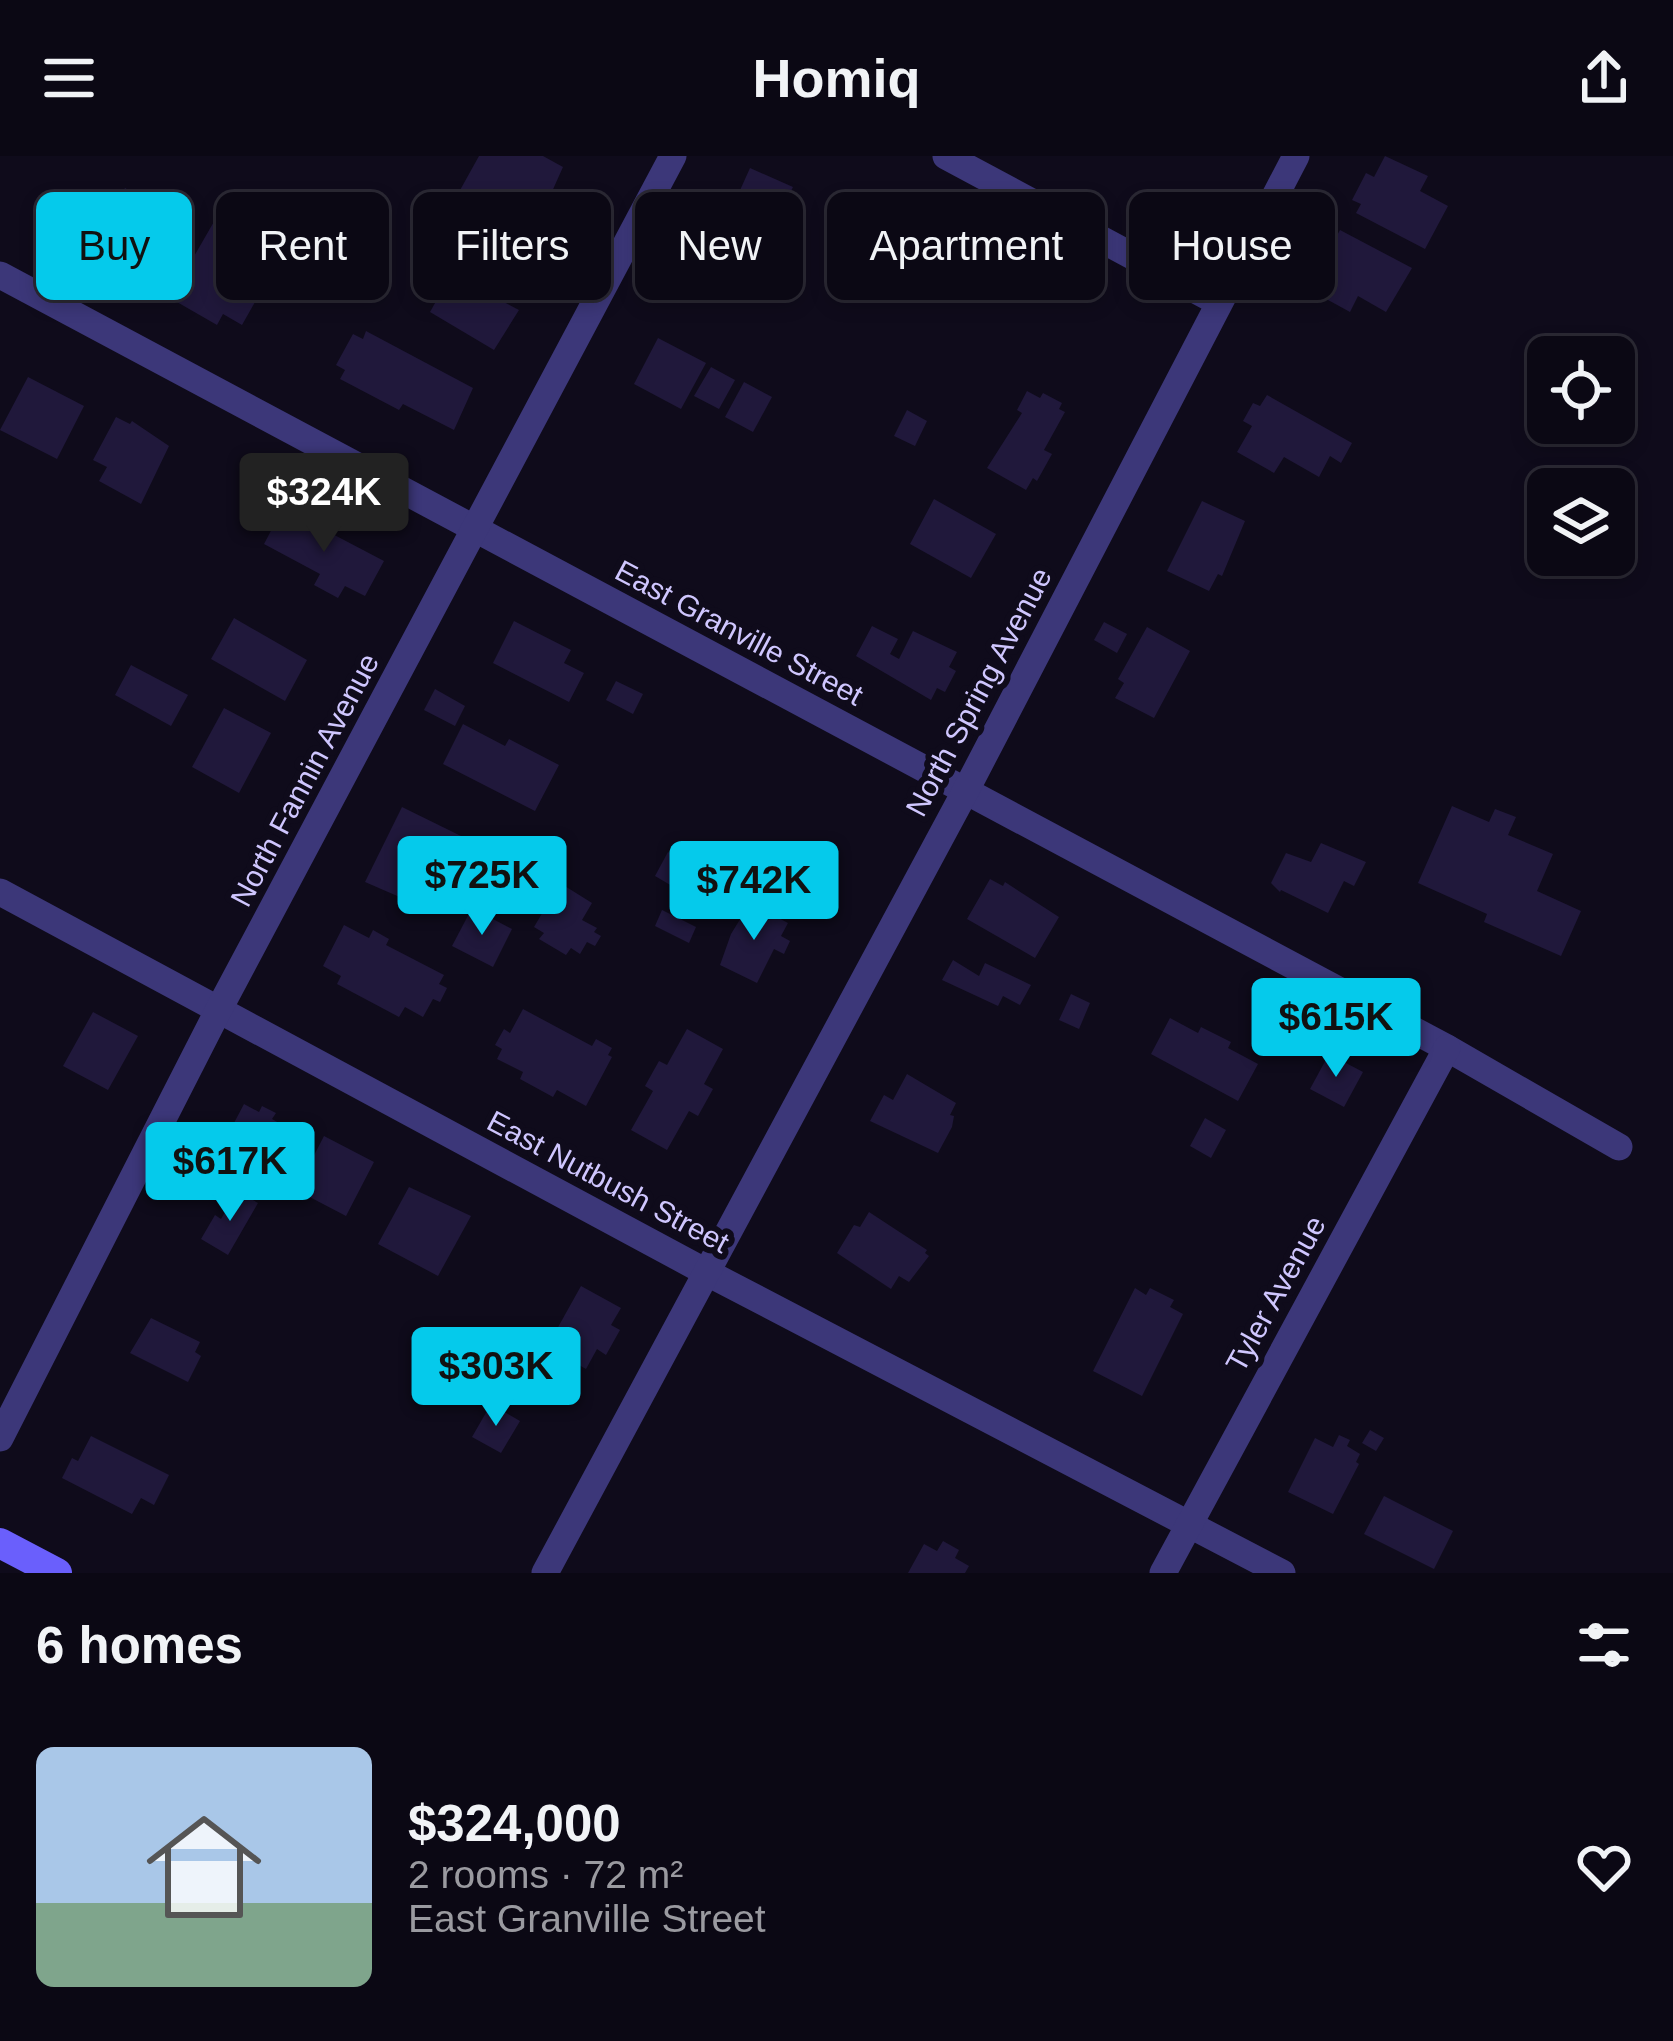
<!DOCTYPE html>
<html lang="en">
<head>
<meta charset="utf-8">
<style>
  body { margin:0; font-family:Helvetica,sans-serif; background:#14111d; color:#f1f3f6; height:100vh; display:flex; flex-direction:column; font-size:45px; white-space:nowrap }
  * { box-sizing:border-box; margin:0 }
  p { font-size:39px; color:#9a9aa0 }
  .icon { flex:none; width:66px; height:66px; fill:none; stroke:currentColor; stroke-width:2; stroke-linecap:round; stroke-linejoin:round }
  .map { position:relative; height:1417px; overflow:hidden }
  .sheet { display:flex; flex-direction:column; background:#0b0814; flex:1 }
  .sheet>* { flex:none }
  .hud { position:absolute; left:36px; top:36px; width:1602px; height:108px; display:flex; gap:24px }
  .fabs { position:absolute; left:1527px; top:180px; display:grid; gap:24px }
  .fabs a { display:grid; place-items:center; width:108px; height:108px; border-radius:18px; background:#0b0814; box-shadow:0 6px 18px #0003,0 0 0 3px #2b2934; font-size:60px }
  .price { position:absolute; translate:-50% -102px; padding:0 27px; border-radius:12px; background:#05caeb; color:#111; font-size:39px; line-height:78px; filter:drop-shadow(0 3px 6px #0008) }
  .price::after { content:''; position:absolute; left:50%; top:72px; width:36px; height:27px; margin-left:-18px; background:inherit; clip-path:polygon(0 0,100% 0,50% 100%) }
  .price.current { background:#222; color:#fff }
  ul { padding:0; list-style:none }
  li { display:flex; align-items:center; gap:36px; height:300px; padding:0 36px }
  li+li { border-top:3px solid #2b2934 }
  li span { display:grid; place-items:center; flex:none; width:336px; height:240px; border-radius:18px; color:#555 }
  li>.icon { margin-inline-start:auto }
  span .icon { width:144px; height:144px; fill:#fffc; stroke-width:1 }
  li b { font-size:51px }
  h2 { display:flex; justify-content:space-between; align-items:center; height:144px; padding:0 36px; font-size:51px }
  .chip { padding:0 42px; border-radius:18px; background:#0b0814; box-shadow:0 6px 18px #0003,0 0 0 3px #2b2934; font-size:42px; line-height:108px }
  .chip.current { background:#05caeb; color:#111 }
  header { display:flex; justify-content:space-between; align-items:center; height:156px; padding:0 36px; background:#0b0814; font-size:54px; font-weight:700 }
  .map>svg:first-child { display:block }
  .building { fill:#20183b }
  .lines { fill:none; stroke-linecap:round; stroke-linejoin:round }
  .minor { stroke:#3c3779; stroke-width:27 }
  .secondary { stroke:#6a5ffc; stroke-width:30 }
  .labels { text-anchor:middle; stroke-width:12; stroke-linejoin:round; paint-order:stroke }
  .street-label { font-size:30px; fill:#cfc6fe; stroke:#0f0b1b }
</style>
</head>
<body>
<header><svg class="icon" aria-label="menu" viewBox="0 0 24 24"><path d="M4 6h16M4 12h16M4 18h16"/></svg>Homiq<svg class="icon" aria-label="share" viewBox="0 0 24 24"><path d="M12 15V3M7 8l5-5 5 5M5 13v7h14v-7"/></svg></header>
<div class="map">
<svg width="1673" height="1417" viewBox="0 0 1673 1417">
  <rect width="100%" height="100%" fill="#0f0b1b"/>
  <g class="building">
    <polygon points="479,0 543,0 563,11 542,58 535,55 526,72 459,36"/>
    <polygon points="1385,0 1428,20 1420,35 1448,50 1425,93 1356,57 1361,48 1352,44 1366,17 1374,21"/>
    <polygon points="750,12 793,31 781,56 793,61 781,88 785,91 781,99 777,97 762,129 700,100 711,77 719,81"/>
    <polygon points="125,32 171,60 144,107 128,98 124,106 108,96 112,90 99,83"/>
    <polygon points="223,50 271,78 255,106 272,116 242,169 223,158 217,169 170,142"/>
    <polygon points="1340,74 1412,112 1386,156 1358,140 1350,156 1308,133"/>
    <polygon points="449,122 458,127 460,123 519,154 494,194 430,156"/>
    <polygon points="366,175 473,232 454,274 403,248 399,254 340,223 345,214 336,209 353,178 363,183"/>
    <polygon points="658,182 706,207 681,253 634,228"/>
    <polygon points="711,211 735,224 719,253 694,240"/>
    <polygon points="28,221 84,250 57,303 0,274"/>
    <polygon points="744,226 772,241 753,276 725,261"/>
    <polygon points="1027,235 1040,242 1043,237 1062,247 1059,253 1065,256 1044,294 1052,298 1037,325 1033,322 1026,334 987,312 1022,257 1017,254"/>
    <polygon points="1267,239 1352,287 1341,307 1330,300 1319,321 1284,301 1274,317 1237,296 1252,270 1243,265 1253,247 1260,250"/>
    <polygon points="907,254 927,265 915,290 894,280"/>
    <polygon points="116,261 130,268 132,265 169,290 141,348 99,325 107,311 93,304"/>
    <polygon points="934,343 996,378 971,422 910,388"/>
    <polygon points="1202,345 1245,365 1222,420 1218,418 1209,435 1167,415"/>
    <polygon points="283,352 384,405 365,440 345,430 338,442 314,429 320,418 264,388"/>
    <polygon points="234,462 307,504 285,545 211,503"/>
    <polygon points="514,465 571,494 564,507 584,517 569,546 493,507"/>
    <polygon points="1104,466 1127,478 1117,497 1094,484"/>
    <polygon points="872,470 898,483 890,498 899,503 913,475 957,496 949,511 956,515 945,536 937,532 931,544 856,500"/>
    <polygon points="1147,471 1190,495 1154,562 1115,542 1124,527 1118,523"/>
    <polygon points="131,509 188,539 171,570 115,539"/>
    <polygon points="616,525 643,538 633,558 606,544"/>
    <polygon points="435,533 465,550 455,570 424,554"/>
    <polygon points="224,552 271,577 239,637 192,611"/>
    <polygon points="463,568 505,590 509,583 559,609 535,655 443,608"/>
    <polygon points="1452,650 1489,666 1495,653 1516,661 1508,679 1553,698 1537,735 1581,755 1561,800 1484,766 1487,758 1418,727"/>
    <polygon points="402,651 461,680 425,752 365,726"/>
    <polygon points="1321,687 1366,706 1354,730 1344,725 1328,757 1281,734 1280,736 1271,727 1286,697 1311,706"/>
    <polygon points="668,696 698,712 684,737 655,720"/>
    <polygon points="990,723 1003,730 1005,726 1059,761 1035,802 967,763"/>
    <polygon points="560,727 592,747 582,764 597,772 594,776 601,780 595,790 587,786 580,798 571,792 566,799 539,783 544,777 534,771"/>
    <polygon points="750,747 788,767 781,780 790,785 784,798 774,793 757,827 720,809 731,778"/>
    <polygon points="472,752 512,773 493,811 452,790"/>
    <polygon points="662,754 696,771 689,787 655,770"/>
    <polygon points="344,769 369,782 373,774 389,783 386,789 444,819 439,828 447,832 440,846 433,843 423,861 405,851 399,861 337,828 341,820 323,810"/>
    <polygon points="953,804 979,820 985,807 1031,829 1020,849 1003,840 998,850 942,824"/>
    <polygon points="1071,838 1090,847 1079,873 1059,864"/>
    <polygon points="523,853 592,890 596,883 612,892 608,899 612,901 586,950 557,934 553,941 520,923 523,916 497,903 502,893 495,889 504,873 510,877"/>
    <polygon points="93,856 138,880 108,934 63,910"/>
    <polygon points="1170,862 1198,877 1201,871 1231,886 1228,892 1258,908 1238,945 1151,898"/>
    <polygon points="687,873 723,893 704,928 713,933 698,960 689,955 667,994 631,974 653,935 645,930 659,905 667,909"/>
    <polygon points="1329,898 1363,916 1344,951 1310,933"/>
    <polygon points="907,918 956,947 950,959 954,960 952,971 938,997 870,965 884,939 893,944"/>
    <polygon points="244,948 259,956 262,950 276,957 272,963 286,971 258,1023 216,1001"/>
    <polygon points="1205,962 1226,974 1211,1002 1190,990"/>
    <polygon points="324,980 374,1006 346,1060 302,1037 312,1016 307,1013"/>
    <polygon points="409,1031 471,1060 438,1120 378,1088"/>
    <polygon points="237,1035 258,1047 228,1099 201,1083 215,1059 221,1063"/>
    <polygon points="869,1056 927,1094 925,1097 929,1100 909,1126 899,1120 891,1133 837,1097 854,1069 860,1071"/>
    <polygon points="581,1130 621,1152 611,1169 620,1174 606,1199 597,1193 586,1213 547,1191"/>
    <polygon points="1135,1132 1146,1139 1150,1132 1174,1144 1170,1151 1183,1158 1142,1240 1093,1215"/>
    <polygon points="151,1162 200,1186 195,1196 201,1200 188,1226 130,1197"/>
    <polygon points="491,1248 520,1265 501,1297 472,1281"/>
    <polygon points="1370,1274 1384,1282 1376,1295 1362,1287"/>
    <polygon points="1339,1279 1350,1284 1347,1290 1360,1298 1356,1306 1359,1308 1333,1358 1288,1336 1315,1282 1333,1291"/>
    <polygon points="91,1280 169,1319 154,1349 141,1342 132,1358 62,1322 72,1302 78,1305"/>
    <polygon points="1384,1340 1453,1375 1434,1413 1364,1378"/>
    <polygon points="943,1385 959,1394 955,1402 969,1410 965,1417 908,1417 924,1388 937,1395"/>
  </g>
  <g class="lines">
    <g class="minor">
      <polyline points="946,0 1218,146"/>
      <polyline points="0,119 1447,892 1619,991"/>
      <polyline points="0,736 704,1115 1282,1417"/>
      <polyline points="0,1282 219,853 673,0"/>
      <polyline points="545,1417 965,636 1296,0"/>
      <polyline points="1163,1417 1447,892"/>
    </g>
    <polyline class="secondary" points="0,1387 57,1417"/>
  </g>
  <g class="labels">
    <g class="street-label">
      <text transform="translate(739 477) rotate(28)" y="10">East Granville Street</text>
      <text transform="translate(979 536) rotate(-62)" y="10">North Spring Avenue</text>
      <text transform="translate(305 624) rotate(-62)" y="10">North Fannin Avenue</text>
      <text transform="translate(608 1026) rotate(28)" y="10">East Nutbush Street</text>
      <text transform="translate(1276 1138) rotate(-61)" y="10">Tyler Avenue</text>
    </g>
  </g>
</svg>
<div class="fabs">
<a><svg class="icon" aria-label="locate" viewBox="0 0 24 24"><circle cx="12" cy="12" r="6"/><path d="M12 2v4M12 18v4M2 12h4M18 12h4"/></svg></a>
<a><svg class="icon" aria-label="layers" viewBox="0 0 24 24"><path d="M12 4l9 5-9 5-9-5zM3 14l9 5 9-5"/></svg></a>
</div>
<b class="price current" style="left:324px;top:399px">$324K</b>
<b class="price" style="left:482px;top:782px">$725K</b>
<b class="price" style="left:754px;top:787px">$742K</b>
<b class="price" style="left:1336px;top:924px">$615K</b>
<b class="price" style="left:230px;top:1068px">$617K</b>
<b class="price" style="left:496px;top:1273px">$303K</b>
<div class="hud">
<a class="chip current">Buy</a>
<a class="chip">Rent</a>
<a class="chip">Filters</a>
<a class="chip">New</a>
<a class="chip">Apartment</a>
<a class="chip">House</a>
</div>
</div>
<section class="sheet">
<h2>6 homes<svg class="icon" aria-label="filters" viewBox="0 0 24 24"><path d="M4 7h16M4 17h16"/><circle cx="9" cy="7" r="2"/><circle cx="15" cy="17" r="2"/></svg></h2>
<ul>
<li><span style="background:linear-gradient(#a9c7e8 65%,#7fa58c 0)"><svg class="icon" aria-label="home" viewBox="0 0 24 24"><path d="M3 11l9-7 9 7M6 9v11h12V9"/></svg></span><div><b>$324,000</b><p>2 rooms · 72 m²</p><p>East Granville Street</p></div><svg class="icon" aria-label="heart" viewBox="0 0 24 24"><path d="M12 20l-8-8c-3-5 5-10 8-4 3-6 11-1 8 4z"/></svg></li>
</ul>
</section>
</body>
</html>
